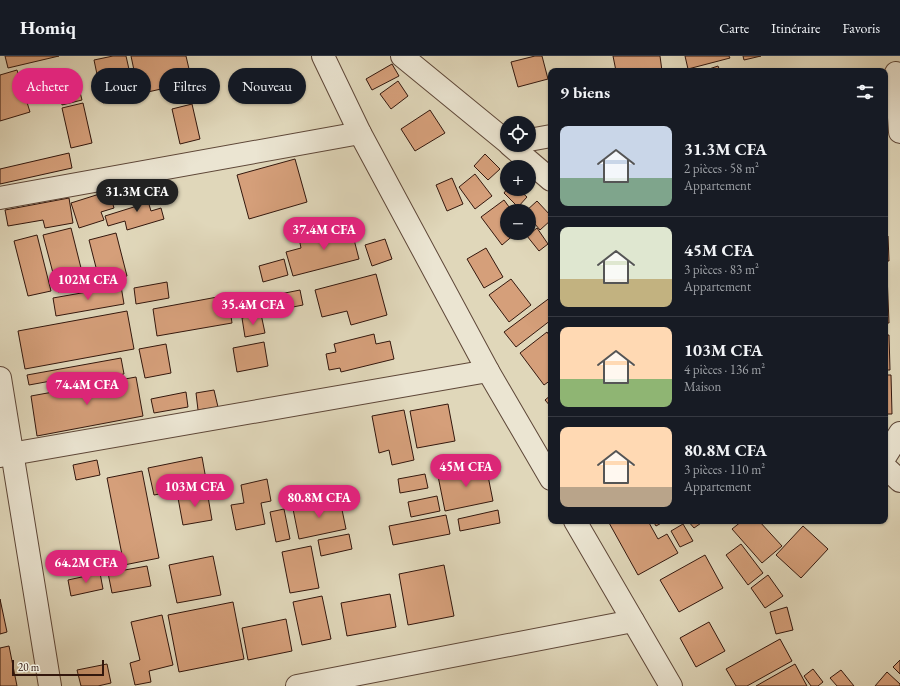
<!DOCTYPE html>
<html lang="fr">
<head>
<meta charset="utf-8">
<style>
  body { margin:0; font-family:"EB Garamond",serif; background:#20242c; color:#f1f3f6; height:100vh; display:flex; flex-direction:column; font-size:15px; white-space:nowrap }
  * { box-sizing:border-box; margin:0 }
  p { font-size:13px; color:#9ea1a6 }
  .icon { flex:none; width:22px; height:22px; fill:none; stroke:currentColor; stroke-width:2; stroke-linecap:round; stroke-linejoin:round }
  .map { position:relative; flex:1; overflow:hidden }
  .drawer { position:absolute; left:548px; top:12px; width:340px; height:456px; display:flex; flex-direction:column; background:#171b24; border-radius:8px; box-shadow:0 1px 3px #0004 }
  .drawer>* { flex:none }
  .top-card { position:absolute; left:12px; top:12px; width:380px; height:36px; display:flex; gap:8px }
  .fabs { position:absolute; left:500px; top:60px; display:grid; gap:8px }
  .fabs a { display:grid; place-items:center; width:36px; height:36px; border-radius:50%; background:#171b24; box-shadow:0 1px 3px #0004; font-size:20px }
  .scale { position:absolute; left:12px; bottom:10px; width:92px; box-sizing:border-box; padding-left:4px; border:2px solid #33170d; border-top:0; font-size:11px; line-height:14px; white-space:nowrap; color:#33170d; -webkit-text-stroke:3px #ebe5d2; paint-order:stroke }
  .price { position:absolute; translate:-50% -34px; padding:0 9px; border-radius:14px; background:#db2777; color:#fff; font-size:13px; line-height:26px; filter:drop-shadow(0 1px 2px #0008) }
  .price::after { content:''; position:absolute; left:50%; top:24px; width:12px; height:9px; margin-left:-6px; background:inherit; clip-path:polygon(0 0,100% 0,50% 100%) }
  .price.selected { background:#222; color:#fff }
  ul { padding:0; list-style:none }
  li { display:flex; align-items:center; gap:12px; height:100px; padding:0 12px }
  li+li { border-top:1px solid #363941 }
  li span { display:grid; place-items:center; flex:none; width:112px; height:80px; border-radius:8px; color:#555 }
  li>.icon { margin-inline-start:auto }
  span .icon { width:48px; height:48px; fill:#fffc; stroke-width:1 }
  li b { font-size:17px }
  h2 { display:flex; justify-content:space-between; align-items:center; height:48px; padding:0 12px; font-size:17px }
  .tag { padding:0 14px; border-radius:18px; background:#171b24; box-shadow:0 1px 3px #0004; font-size:14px; line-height:36px }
  .tag.selected { background:#db2777; color:#fff }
  header { display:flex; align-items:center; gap:24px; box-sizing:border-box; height:56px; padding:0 20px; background:#171b24; border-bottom:1px solid #363941 }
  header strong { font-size:19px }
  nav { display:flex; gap:22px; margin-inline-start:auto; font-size:14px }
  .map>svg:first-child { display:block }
  .building { fill:#d59f7a; stroke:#33170d }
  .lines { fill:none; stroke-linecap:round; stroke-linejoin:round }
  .minor-casing { stroke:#5e4738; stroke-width:24 }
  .minor { stroke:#ebe5d2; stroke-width:22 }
</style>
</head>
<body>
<header>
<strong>Homiq</strong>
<nav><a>Carte</a><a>Itinéraire</a><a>Favoris</a></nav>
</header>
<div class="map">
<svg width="900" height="630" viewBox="0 0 900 630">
  <rect width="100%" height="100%" fill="#e0d7ba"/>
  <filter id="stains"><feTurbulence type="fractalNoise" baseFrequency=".005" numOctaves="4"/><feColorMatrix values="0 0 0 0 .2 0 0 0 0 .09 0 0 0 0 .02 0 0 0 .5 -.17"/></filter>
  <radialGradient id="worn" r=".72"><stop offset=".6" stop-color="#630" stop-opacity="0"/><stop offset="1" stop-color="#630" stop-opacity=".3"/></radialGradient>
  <g class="building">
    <polygon points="5,0 59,0 8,12"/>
    <polygon points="113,0 126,0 135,40 103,47 94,4"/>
    <polygon points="131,0 186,0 192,26 139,38"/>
    <polygon points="535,0 542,0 548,23 518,31 511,6"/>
    <polygon points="613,0 660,0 662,15 616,15"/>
    <polygon points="685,0 729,0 730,2 688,13"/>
    <polygon points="743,0 761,0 744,4"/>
    <polygon points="392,8 399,20 372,34 366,23"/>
    <polygon points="718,10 720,15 703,15"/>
    <polygon points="17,14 30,56 0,65 0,19"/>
    <polygon points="398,25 408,40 391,53 380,38"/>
    <polygon points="78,28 82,44 62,49 59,32"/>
    <polygon points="83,47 92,87 71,92 62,52"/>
    <polygon points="192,48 200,83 180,88 172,53"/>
    <polygon points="430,54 445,77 415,95 401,73"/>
    <polygon points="69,97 72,112 0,128 0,113"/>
    <polygon points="485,98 500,113 488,124 474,110"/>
    <polygon points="295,103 307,146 249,163 237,119"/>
    <polygon points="475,118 492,140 475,153 459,131"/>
    <polygon points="452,122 463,148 447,155 436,129"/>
    <polygon points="144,132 151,155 161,152 164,163 127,174 125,165 108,170 105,160 137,150 132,135"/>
    <polygon points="507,133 518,133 527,141 518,151 504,137"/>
    <polygon points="109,135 114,152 101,156 104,164 79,172 71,147"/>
    <polygon points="69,142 73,167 45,172 43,164 8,170 5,154"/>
    <polygon points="504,144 512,155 507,155 507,177 516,177 502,189 481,161"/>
    <polygon points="537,145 551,160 551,164 540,174 529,161 529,155 526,155"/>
    <polygon points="350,168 359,203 293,220 286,196 301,192 299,182"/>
    <polygon points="71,172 85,228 58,236 43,179"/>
    <polygon points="537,172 548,188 539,195 527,180"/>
    <polygon points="116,177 127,220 100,227 89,184"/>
    <polygon points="37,179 51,235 28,240 14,185"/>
    <polygon points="885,180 888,180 889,205 885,205"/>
    <polygon points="385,183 392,203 372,210 365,189"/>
    <polygon points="486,192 503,221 484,232 467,203"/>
    <polygon points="284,203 288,219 263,226 259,210"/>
    <polygon points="376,218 387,259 351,269 347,255 322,261 315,234"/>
    <polygon points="885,218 887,218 889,267 885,267"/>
    <polygon points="511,223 531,249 509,266 489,239"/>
    <polygon points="167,226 169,242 136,248 134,232"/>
    <polygon points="121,230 124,248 56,260 53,242"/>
    <polygon points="300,234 303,249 273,255 270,240"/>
    <polygon points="228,239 232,267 157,280 153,253"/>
    <polygon points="551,241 551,264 516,291 504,276"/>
    <polygon points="127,255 134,293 25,313 18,275"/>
    <polygon points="261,258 265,277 245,281 242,262"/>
    <polygon points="547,276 551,282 551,324 544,329 520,297"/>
    <polygon points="374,278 376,288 390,285 394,303 341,316 340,312 329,314 326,298 336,296 334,288"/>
    <polygon points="885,279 889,279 890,314 885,314"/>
    <polygon points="264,286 268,310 237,316 233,292"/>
    <polygon points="166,288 171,317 145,322 139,293"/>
    <polygon points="121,302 124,318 78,326 78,320 29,329 27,319"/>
    <polygon points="885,319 891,319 892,358 885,358"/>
    <polygon points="136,321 143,360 37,380 31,340"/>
    <polygon points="214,334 218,351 198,354 196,337"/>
    <polygon points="186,336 188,351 154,357 151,343"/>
    <polygon points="551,339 551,351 545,344"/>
    <polygon points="448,348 455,385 417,392 410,355"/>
    <polygon points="404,354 414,404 392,409 389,394 379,397 372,360"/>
    <polygon points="202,401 207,429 154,439 148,412"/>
    <polygon points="97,404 100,419 76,424 73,409"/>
    <polygon points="486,410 493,445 445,455 438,420"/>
    <polygon points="142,415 159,502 124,509 107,422"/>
    <polygon points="425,418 428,432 400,437 398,423"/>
    <polygon points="267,423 271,445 261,447 265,468 236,474 231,449 244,447 241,429"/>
    <polygon points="207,435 212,464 183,469 178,442"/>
    <polygon points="437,440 440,455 411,461 408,446"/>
    <polygon points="340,444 346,473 299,483 293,453"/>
    <polygon points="284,453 290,483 276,486 270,456"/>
    <polygon points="498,454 500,467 460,475 458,463"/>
    <polygon points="446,459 450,478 393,489 389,470"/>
    <polygon points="608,465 648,465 658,483 667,478 678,497 638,519"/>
    <polygon points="653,465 665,465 656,470"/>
    <polygon points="688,465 704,465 694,472"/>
    <polygon points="742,465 759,465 782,490 762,507 732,473"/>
    <polygon points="683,468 693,485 680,491 671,475"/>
    <polygon points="803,470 828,493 801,522 776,499"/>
    <polygon points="349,478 352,493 321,500 318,484"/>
    <polygon points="741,488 763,517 748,529 726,499"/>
    <polygon points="311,490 319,532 290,537 282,496"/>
    <polygon points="705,499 723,532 679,556 660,524"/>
    <polygon points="213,500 221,539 177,547 169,509"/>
    <polygon points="444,509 454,560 408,569 399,518"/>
    <polygon points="147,510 151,530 112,537 108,517"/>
    <polygon points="100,517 103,533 71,540 68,524"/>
    <polygon points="768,519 783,540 765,552 751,532"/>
    <polygon points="390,538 396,571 347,580 341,547"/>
    <polygon points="322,540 331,583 302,589 293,546"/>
    <polygon points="0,543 7,576 0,578"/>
    <polygon points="233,546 244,603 179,616 168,559"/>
    <polygon points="787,551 793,574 776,578 770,556"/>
    <polygon points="162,559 173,609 149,615 151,626 135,629 130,607 140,604 131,566"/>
    <polygon points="286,563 292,595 248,604 242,572"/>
    <polygon points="709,566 725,595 696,611 680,582"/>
    <polygon points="780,583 792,605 747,630 736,630 726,613"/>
    <polygon points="9,590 17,630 0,630 0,592"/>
    <polygon points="900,604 900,618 893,611"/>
    <polygon points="107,608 111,627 98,630 81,630 77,614"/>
    <polygon points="795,608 807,630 756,630"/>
    <polygon points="813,613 823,626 818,630 811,630 804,620"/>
    <polygon points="841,614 854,630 837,630 830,622"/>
    <polygon points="887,616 900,628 900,630 875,630"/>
  </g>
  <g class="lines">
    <g class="minor-casing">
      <g id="minor">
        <polyline points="323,0 360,77 488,315 551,423"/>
        <polyline points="402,0 507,86"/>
        <polyline points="896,17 900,76"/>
        <polyline points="529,84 551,80"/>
        <polyline points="510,89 551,124"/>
        <polyline points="0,142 360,77"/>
        <polyline points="0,322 50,630"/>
        <polyline points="0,400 488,315"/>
        <polyline points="885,401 900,377"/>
        <polyline points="885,411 900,425"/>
        <polyline points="575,465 671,630"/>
        <polyline points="297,630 633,565"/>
      </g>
    </g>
    <use href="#minor" class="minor"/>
  </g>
  <rect width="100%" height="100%" filter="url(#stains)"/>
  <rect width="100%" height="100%" fill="url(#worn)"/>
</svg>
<div class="fabs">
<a><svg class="icon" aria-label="locate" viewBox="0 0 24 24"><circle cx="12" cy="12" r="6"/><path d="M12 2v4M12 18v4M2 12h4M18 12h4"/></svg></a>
<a>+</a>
<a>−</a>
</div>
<div class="scale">20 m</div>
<b class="price selected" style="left:137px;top:157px">31.3M CFA</b>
<b class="price" style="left:324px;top:195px">37.4M CFA</b>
<b class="price" style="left:88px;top:245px">102M CFA</b>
<b class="price" style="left:253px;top:270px">35.4M CFA</b>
<b class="price" style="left:87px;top:350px">74.4M CFA</b>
<b class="price" style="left:466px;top:432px">45M CFA</b>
<b class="price" style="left:195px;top:452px">103M CFA</b>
<b class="price" style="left:319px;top:463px">80.8M CFA</b>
<b class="price" style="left:86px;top:528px">64.2M CFA</b>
<div class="top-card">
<a class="tag selected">Acheter</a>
<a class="tag">Louer</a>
<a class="tag">Filtres</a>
<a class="tag">Nouveau</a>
</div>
<section class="drawer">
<h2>9 biens<svg class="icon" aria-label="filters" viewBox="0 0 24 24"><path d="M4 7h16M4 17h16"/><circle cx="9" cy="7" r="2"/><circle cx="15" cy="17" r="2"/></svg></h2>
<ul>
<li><span style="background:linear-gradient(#c9d6e8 65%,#7fa58c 0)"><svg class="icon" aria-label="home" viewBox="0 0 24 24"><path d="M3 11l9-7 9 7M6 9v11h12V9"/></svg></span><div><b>31.3M CFA</b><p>2 pièces · 58 m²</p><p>Appartement</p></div></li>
<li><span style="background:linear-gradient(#dfe7d0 65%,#c2b280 0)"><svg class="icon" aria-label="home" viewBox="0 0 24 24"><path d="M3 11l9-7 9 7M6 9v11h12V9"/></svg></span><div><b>45M CFA</b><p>3 pièces · 83 m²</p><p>Appartement</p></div></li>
<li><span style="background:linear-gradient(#ffd9b3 65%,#8fb573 0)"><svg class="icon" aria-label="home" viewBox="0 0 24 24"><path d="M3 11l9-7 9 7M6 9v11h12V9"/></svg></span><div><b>103M CFA</b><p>4 pièces · 136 m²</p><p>Maison</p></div></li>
<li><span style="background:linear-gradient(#ffd9b3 75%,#b9a48a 0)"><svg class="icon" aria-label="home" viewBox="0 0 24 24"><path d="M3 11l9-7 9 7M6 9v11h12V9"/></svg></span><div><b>80.8M CFA</b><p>3 pièces · 110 m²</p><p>Appartement</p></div></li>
</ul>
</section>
</div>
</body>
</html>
